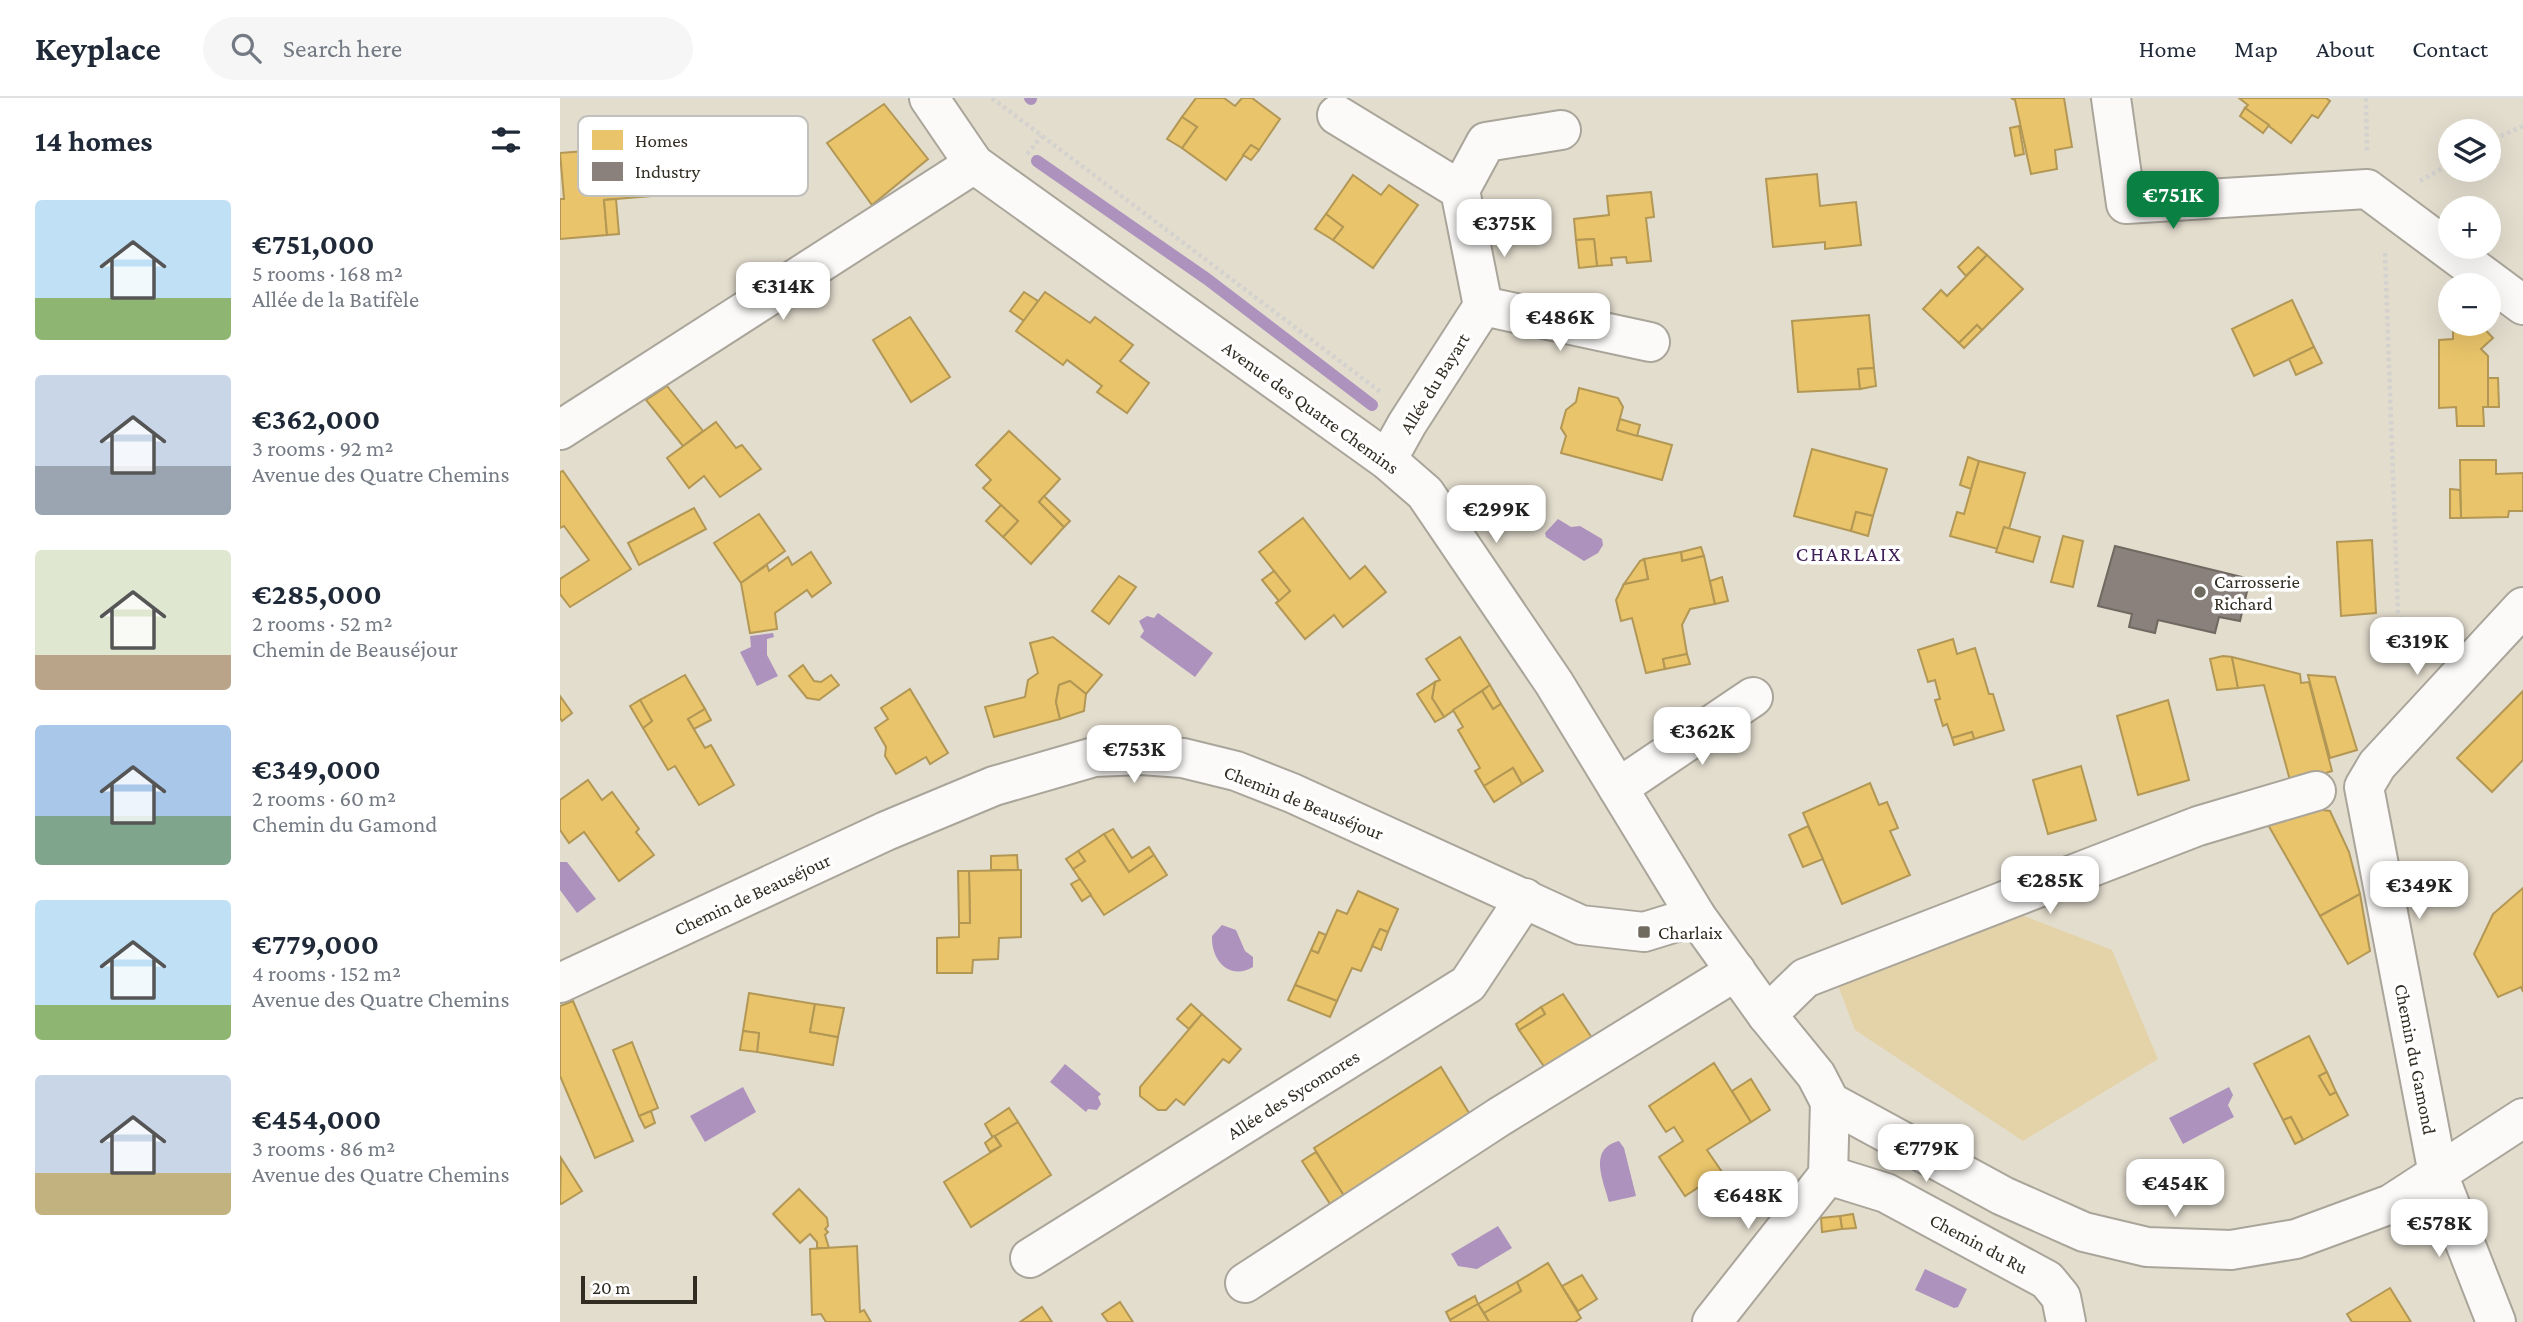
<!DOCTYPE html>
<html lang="en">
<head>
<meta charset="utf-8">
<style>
  body { margin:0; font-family:"Crimson Pro",serif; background:#f6f6f7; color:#1f2937; height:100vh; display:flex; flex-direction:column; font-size:26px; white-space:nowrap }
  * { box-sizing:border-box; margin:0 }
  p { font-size:23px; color:#747a83 }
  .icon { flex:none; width:38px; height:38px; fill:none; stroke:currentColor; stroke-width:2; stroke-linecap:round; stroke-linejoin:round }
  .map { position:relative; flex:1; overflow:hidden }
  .details { display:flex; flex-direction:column; background:#fff; width:560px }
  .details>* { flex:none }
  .fabs { position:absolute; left:1878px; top:21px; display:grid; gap:14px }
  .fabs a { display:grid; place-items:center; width:63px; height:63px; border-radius:50%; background:#fff; box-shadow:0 7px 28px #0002; font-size:35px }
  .scale { position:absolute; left:21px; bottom:18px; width:116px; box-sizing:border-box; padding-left:7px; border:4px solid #322d23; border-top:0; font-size:19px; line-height:24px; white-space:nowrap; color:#322d23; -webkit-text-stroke:5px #fff; paint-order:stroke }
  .price { position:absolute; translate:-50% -60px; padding:0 16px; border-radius:14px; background:#fff; color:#222; font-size:23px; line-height:46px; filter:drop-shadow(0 2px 4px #0008) }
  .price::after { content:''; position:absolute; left:50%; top:42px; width:21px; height:16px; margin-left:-10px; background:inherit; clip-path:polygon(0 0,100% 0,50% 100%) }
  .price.active { background:#0b8043; color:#fff }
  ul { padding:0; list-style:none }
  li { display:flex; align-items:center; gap:21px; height:175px; padding:0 35px }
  li span { display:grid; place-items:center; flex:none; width:196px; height:140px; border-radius:7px; color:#555 }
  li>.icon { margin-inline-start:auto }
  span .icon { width:84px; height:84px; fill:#fffc; stroke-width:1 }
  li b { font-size:30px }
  h2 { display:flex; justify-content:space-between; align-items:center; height:84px; padding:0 35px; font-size:30px }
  header { display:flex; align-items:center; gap:42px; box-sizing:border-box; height:98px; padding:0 35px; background:#fff; border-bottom:2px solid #e0e1e3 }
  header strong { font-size:33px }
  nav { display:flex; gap:38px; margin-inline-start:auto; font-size:24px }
  .search { width:490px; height:63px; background:#f6f6f7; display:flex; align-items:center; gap:18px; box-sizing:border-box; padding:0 24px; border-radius:38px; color:#747a83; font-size:26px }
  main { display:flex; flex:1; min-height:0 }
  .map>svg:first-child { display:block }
  .green { fill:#e4d3a8 }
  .water { fill:#ad92bd }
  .homes { fill:#e9c46a; stroke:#b29755; stroke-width:2 }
  .industry { fill:#8a817c; stroke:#706861; stroke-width:2 }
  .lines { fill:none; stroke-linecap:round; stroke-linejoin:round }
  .stream { stroke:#ad92bd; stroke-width:12 }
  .minor-casing { stroke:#aaa59a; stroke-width:42 }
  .path { stroke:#d4d2ce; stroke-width:4.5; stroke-dasharray:3.5 3.5; stroke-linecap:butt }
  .minor { stroke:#fbfaf8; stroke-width:38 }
  .poi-dot { fill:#706b5f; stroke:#fff; stroke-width:2.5 }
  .labels { text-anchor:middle; stroke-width:7; stroke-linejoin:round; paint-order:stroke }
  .street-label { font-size:19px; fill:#322d23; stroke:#fff }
  .poi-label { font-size:19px; fill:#322d23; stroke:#fff; text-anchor:start }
  .neighbourhood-label { font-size:21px; letter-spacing:2px; fill:#41215a; stroke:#fff }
  .key { fill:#fff; stroke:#c2c0bd; stroke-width:2 }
  .key-label { font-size:19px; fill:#322d23 }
</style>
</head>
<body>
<header>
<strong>Keyplace</strong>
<div class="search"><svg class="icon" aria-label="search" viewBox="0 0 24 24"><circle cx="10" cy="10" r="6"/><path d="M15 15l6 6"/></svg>Search here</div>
<nav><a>Home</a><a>Map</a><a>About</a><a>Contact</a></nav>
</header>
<main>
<section class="details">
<h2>14 homes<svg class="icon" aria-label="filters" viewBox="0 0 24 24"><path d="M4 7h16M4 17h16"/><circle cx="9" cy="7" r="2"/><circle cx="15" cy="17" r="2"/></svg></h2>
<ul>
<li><span style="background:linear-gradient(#bfe0f5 70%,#8fb573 0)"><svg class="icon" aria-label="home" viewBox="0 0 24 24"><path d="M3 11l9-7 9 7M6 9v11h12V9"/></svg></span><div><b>€751,000</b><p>5 rooms · 168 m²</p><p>Allée de la Batifèle</p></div></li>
<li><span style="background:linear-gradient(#c9d6e8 65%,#9aa5b1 0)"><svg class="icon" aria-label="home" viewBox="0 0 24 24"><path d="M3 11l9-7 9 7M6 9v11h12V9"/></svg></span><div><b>€362,000</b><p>3 rooms · 92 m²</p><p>Avenue des Quatre Chemins</p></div></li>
<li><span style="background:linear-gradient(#dfe7d0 75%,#b9a48a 0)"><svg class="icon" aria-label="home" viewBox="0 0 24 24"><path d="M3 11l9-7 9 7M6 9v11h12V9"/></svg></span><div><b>€285,000</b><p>2 rooms · 52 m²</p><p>Chemin de Beauséjour</p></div></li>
<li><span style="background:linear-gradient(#a9c7e8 65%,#7fa58c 0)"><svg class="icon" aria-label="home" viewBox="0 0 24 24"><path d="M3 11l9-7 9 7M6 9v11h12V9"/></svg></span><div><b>€349,000</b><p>2 rooms · 60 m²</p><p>Chemin du Gamond</p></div></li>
<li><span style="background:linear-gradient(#bfe0f5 75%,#8fb573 0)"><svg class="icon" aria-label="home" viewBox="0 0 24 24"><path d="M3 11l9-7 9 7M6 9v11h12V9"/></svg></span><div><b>€779,000</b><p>4 rooms · 152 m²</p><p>Avenue des Quatre Chemins</p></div></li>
<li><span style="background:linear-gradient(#c9d6e8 70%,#c2b280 0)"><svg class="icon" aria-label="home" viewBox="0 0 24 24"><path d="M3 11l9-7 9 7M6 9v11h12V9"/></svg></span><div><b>€454,000</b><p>3 rooms · 86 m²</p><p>Avenue des Quatre Chemins</p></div></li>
</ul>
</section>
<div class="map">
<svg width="1963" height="1224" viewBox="0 0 1963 1224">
  <rect width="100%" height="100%" fill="#e3ddce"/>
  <polygon class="green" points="1464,818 1552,852 1598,961 1463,1043 1295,932 1276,882"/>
  <g class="water">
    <polygon points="998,421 1011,429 1020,428 1042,441 1043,447 1038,455 1024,463 986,439 985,435"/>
    <polygon points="598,515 653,555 635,579 580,539 584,533 579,523 587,518 594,520"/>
    <polygon points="213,535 214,539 207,541 207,557 218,578 197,588 180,554 191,549 190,538"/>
    <polygon points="0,764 7,764 36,801 17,815 0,792"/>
    <path d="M662,827L676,832L685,853L693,859V869C669,883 651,862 652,838Z"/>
    <polygon points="505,966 541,996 538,999 541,1006 537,1012 528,1011 526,1014 490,984"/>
    <polygon points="183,989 196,1014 145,1044 130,1018"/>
    <polygon points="1669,989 1673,997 1668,1007 1674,1019 1623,1046 1609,1020"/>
    <path d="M1059,1043L1064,1050L1076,1098L1049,1104C1043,1081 1028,1051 1059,1043Z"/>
    <polygon points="938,1128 952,1150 917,1171 898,1168 891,1156"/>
    <polygon points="1365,1171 1407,1191 1398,1209 1394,1210 1355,1192"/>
  </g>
  <g class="homes">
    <polygon points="636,0 664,0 675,8 682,0 692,0 720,21 699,52 691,47 666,82 622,50 637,29 622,19"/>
    <polygon points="1451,0 1504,0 1512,49 1495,52 1497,71 1471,76 1455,2"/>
    <polygon points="1679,0 1766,0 1770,3 1758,20 1752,17 1731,45 1685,10 1688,7"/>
    <polygon points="324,6 368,61 312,107 267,45"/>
    <polygon points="1685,10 1709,27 1703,35 1680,18"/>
    <polygon points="622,19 637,29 622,50 607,41"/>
    <polygon points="1459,28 1464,56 1455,58 1450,30"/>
    <polygon points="691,47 699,52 691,62 683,57"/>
    <polygon points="88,48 91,98 44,102 47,137 0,141 0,101 4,101 0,55"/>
    <polygon points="1257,76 1260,108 1296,104 1301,147 1265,151 1265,144 1213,149 1206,81"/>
    <polygon points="793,77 821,97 829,87 858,107 813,170 773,142 783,129 766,116"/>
    <polygon points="1091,94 1094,119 1086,120 1091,163 1067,165 1066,159 1051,160 1052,167 1037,168 1034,141 1016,142 1014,121 1049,117 1047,98"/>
    <polygon points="56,101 59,136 47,137 44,102"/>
    <polygon points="766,116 783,129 773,142 755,131"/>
    <polygon points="1034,141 1037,168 1019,170 1016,142"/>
    <polygon points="1418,149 1427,157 1406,178 1398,169"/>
    <polygon points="1427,157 1463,191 1422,232 1417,227 1399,245 1363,211 1381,192 1387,198"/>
    <polygon points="464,194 478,203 464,223 450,213"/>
    <polygon points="485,194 530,225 535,219 573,247 560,263 589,285 567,315 537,294 542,288 507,262 503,267 456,233"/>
    <polygon points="1732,202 1754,249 1694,278 1672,231"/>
    <polygon points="1309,217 1314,270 1298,271 1300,291 1238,294 1232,223"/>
    <polygon points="350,219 390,279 351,304 313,242"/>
    <polygon points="1900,226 1920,226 1933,240 1921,251 1928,258 1928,309 1923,309 1924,328 1897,328 1896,309 1879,310 1879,242 1893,241 1893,232"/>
    <polygon points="1417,227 1422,232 1404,250 1399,245"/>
    <polygon points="1754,249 1762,265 1736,277 1729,261"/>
    <polygon points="1314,270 1316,288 1300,291 1298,271"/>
    <polygon points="1928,280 1938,280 1939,309 1928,309"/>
    <polygon points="107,288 143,333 123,348 86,302"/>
    <polygon points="1019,290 1058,300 1063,309 1057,332 1112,347 1102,382 1001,355 1006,338 1001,330 1006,312 1016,304"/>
    <polygon points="1060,321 1080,327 1077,338 1057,332"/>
    <polygon points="156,324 176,350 182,347 201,371 160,399 144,378 129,390 107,360"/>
    <polygon points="449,333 500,381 479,404 504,429 471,466 443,439 458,423 423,390 431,382 416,367"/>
    <polygon points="1252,351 1327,371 1313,418 1296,414 1291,433 1234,418"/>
    <polygon points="1408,359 1419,363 1411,391 1400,387"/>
    <polygon points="1900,362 1936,362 1936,376 1963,375 1963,413 1949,413 1948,419 1901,420"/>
    <polygon points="1419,363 1465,375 1449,431 1444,429 1438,451 1390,438 1397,414 1404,416"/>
    <polygon points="3,373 71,471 10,509 0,496 0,481 29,462 4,428 0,430 0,374"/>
    <polygon points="1890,391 1900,392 1901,420 1890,420"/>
    <polygon points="484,398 510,423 504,429 479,404"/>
    <polygon points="441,407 458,423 443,439 426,423"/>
    <polygon points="134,410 146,431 79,467 68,445"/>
    <polygon points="1296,414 1313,418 1308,438 1291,433"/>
    <polygon points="199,416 225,453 181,485 154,445"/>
    <polygon points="743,420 790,481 805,468 826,494 783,529 774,517 745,541 716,505 730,493 699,454"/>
    <polygon points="1444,429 1480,439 1473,464 1436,454"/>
    <polygon points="1503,438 1523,443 1513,489 1491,484"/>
    <polygon points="1812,442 1816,515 1781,518 1777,444"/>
    <polygon points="1141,449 1144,458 1122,463 1121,454"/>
    <polygon points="251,454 271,485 252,499 247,492 215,515 217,531 190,535 181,485 207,467 209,473 228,459 232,467"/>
    <polygon points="1121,454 1122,463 1144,458 1155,506 1130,511 1122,527 1127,556 1103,561 1105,571 1086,575 1072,520 1061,523 1056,502 1064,486 1088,481 1084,461"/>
    <polygon points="1084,461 1088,481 1064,486 1080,463"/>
    <polygon points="714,473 730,493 719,503 702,482"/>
    <polygon points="559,478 576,489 549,526 532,513"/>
    <polygon points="1162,479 1168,503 1155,506 1150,483"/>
    <polygon points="493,539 542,577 526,596 510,583 499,587 496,604 500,621 434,639 425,609 465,599 468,582 478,575 470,545"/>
    <polygon points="900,539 930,587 884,619 872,600 875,584 880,582 866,561"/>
    <polygon points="1393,541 1397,556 1415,550 1429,596 1433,596 1444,632 1414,641 1412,634 1392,640 1387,626 1383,628 1375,602 1380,601 1375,582 1368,584 1358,552"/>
    <polygon points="1127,556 1130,566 1105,571 1103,561"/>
    <polygon points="1663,558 1672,559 1678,590 1657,592 1650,561"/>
    <polygon points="1672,559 1740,576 1741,585 1749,584 1772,673 1731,686 1704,587 1678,590"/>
    <polygon points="243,567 254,583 261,584 271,577 279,587 259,602 247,600 229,578"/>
    <polygon points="125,577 145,611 128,621 145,650 151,647 174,687 139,707 115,668 108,672 83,630 92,623 80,602"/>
    <polygon points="1748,577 1775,579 1797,652 1770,660"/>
    <polygon points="510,583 526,596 524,613 500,621 496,604 499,587"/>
    <polygon points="875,584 872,600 884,619 875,624 857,596"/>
    <polygon points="930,587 941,606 933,611 922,593"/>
    <polygon points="350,591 388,655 370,666 366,659 336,676 325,658 326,649 315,630 328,621 321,610"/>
    <polygon points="922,593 933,611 941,606 983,673 962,686 953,670 924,688 915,673 920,670 898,632 903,629 893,612"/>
    <polygon points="1963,593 1963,662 1932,694 1897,660"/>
    <polygon points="0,598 12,615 2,623 0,620"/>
    <polygon points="80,602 92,623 83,630 70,608"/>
    <polygon points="1608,602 1629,682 1578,697 1557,618"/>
    <polygon points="145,611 151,622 134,631 128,621"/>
    <polygon points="1412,634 1414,641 1394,647 1392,640"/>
    <polygon points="1521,668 1536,722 1488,736 1473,682"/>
    <polygon points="953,670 962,686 934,704 924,688"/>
    <polygon points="28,682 42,702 52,694 79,731 76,734 94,757 59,783 24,734 9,745 0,732 0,702"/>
    <polygon points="1310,685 1319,707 1327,704 1338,730 1330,733 1350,777 1282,806 1243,715"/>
    <polygon points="1747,710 1770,713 1789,754 1800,796 1760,818 1707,725"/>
    <polygon points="1248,728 1263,761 1243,769 1229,737"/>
    <polygon points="553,731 572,760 589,749 594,757 569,774 544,736"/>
    <polygon points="544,736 569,774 594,757 607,777 544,817 513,771 525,763 518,753"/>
    <polygon points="518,753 525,763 513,771 506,761"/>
    <polygon points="457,757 458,772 431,772 431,758"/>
    <polygon points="461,772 461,839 439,840 438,861 413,862 412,875 377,875 377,840 399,839 399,825 410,825 409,773"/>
    <polygon points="398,773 409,773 410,825 399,825"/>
    <polygon points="520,781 531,797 522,803 511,786"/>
    <polygon points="1963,790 1963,894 1961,889 1938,899 1914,856 1933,816"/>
    <polygon points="798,793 838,811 828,834 820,831 801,873 792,870 777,903 735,887 751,852 758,855 777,812 787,816"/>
    <polygon points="1800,796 1810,853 1788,866 1760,818"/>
    <polygon points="820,831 828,834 821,852 812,848"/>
    <polygon points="759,834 766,837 758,855 751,852"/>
    <polygon points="735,887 777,903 770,919 728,902"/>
    <polygon points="189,895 255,906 250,934 278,939 273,967 197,954 199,935 183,933"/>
    <polygon points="1003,896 1034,943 987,973 959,932 985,916 981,909"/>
    <polygon points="13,903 73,1043 35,1060 0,978 0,908"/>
    <polygon points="255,906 284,910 278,939 250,934"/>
    <polygon points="631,906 642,916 629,931 617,921"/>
    <polygon points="981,909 985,916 959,932 956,926"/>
    <polygon points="642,916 681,951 669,965 663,961 624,1007 616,1001 606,1012 598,1012 580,998 580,989"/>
    <polygon points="183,933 199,935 197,954 180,952"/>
    <polygon points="1749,938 1767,974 1759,978 1770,997 1776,994 1788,1017 1743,1042 1731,1019 1723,1022 1694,966"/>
    <polygon points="72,944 98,1010 79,1018 53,952"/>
    <polygon points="1154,965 1191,1024 1147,1052 1162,1074 1125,1098 1099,1059 1123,1043 1114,1029 1106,1034 1089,1008"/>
    <polygon points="881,969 912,1020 786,1101 754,1050"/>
    <polygon points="1767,974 1776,994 1770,997 1759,978"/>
    <polygon points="1191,981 1210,1012 1191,1024 1172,993"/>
    <polygon points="449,1010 458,1024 433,1040 425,1026"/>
    <polygon points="91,1013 95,1025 85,1030 79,1018"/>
    <polygon points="1731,1019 1743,1042 1735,1046 1723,1022"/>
    <polygon points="458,1024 491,1077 411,1129 384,1084 441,1048 435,1038"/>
    <polygon points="434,1038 441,1048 430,1054 425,1045"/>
    <polygon points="756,1054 786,1101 772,1109 742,1063"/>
    <polygon points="1,1060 22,1093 1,1106 0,1104"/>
    <polygon points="239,1091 267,1120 268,1128 265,1131 268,1134 265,1137 269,1150 257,1150 257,1144 250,1136 240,1145 213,1116"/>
    <polygon points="1293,1116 1296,1130 1282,1131 1280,1118"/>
    <polygon points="1280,1118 1282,1131 1262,1134 1261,1120"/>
    <polygon points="297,1148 300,1214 304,1212 311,1224 266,1224 261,1216 252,1217 250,1151"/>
    <polygon points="988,1165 1021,1220 1015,1224 929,1224 924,1215 961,1193 957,1184"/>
    <polygon points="1022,1177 1037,1201 1018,1213 1002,1188"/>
    <polygon points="957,1184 961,1193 924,1215 918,1206"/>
    <polygon points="1830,1190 1851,1224 1792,1224 1787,1216"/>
    <polygon points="915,1198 918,1206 890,1222 886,1214"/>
    <polygon points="560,1204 573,1224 548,1224 542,1216"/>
    <polygon points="918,1206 929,1224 891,1224 890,1222"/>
    <polygon points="482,1209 492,1224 460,1224"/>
  </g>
  <polygon class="industry" points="1555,448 1690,481 1680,523 1659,519 1655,535 1598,522 1595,535 1569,529 1572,516 1538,508"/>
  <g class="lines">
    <g class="stream">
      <polyline points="470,0 471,1"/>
      <polyline points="477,63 647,181 812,307"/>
    </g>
    <g class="minor-casing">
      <g id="minor">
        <polyline points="369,0 414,66 827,362 865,395 994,585 1136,818 1207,917 1256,977 1270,1004 1443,1098 1524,1134 1587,1149 1671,1152 1736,1141 1831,1106 1963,1020"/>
        <polyline points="1551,0 1566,106 1807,91 1963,207"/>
        <polyline points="777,17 900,92 923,208 847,326 827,362"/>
        <polyline points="900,92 926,44 1001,32"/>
        <polyline points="923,208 1090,244"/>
        <polyline points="0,332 414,66"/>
        <polyline points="1058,690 1193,599"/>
        <polyline points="0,885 326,733 434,688 534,659 581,657 623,660 676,673 732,695 1021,827 1084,834 1136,818"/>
        <polyline points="1207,917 1245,880 1638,728 1756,693"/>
        <polyline points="1268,1077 1326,1095 1487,1182 1501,1199 1506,1224"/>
        <polyline points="470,1160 908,886 965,800"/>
        <polyline points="685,1185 939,1019 1176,873"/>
        <polyline points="1152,1224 1268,1077 1270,1004"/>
        <polyline points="1936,1224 1878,1076 1804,689 1817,667 1963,509"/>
      </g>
    </g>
    <g class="path">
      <polyline points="432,0 822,295"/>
      <polyline points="1806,0 1807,55"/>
      <polyline points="1928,44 1963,28"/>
      <polyline points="467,56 482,38"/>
      <polyline points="1860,83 1890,66"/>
      <polyline points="1825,155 1838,516 1861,564"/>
    </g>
    <use href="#minor" class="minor"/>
  </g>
  <g class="poi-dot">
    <circle cx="1640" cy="494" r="7"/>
    <rect x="1077" y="827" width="14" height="14" rx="3.5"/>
  </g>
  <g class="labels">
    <g class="street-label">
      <text transform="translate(874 285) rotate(-58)" y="7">Allée du Bayart</text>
      <text transform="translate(751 309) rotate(36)" y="7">Avenue des Quatre Chemins</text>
      <text transform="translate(744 704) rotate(22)" y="7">Chemin de Beauséjour</text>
      <text transform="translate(192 796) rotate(-25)" y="7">Chemin de Beauséjour</text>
      <text transform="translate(1856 961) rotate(79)" y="7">Chemin du Gamond</text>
      <text transform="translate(733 996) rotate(-32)" y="7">Allée des Sycomores</text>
      <text transform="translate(1419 1145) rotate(28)" y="7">Chemin du Ru</text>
    </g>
    <g class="poi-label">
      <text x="1654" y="490">Carrosserie<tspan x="1654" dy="22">Richard</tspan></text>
      <text x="1098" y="841">Charlaix</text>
    </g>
    <g class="neighbourhood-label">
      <text x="1289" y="463">CHARLAIX</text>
    </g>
  </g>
  <rect x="18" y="18" width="230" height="80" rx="10" class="key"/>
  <rect x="32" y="32" width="31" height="20" fill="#e9c46a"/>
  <rect x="32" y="64" width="31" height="19" fill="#8a817c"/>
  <g class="key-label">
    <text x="75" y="49">Homes</text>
    <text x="75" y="80">Industry</text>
  </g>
</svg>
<div class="fabs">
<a><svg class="icon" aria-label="layers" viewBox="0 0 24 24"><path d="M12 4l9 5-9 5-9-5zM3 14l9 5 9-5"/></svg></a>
<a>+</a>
<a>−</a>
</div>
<div class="scale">20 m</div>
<b class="price active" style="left:1613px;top:133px">€751K</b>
<b class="price" style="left:944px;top:161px">€375K</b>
<b class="price" style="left:223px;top:224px">€314K</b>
<b class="price" style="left:1000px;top:255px">€486K</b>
<b class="price" style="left:936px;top:447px">€299K</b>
<b class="price" style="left:1857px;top:579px">€319K</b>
<b class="price" style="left:1142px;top:669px">€362K</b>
<b class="price" style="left:574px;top:687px">€753K</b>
<b class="price" style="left:1490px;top:818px">€285K</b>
<b class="price" style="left:1859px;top:823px">€349K</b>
<b class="price" style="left:1366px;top:1086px">€779K</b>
<b class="price" style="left:1615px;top:1121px">€454K</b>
<b class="price" style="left:1188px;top:1133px">€648K</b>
<b class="price" style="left:1879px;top:1161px">€578K</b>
</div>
</main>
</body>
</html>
